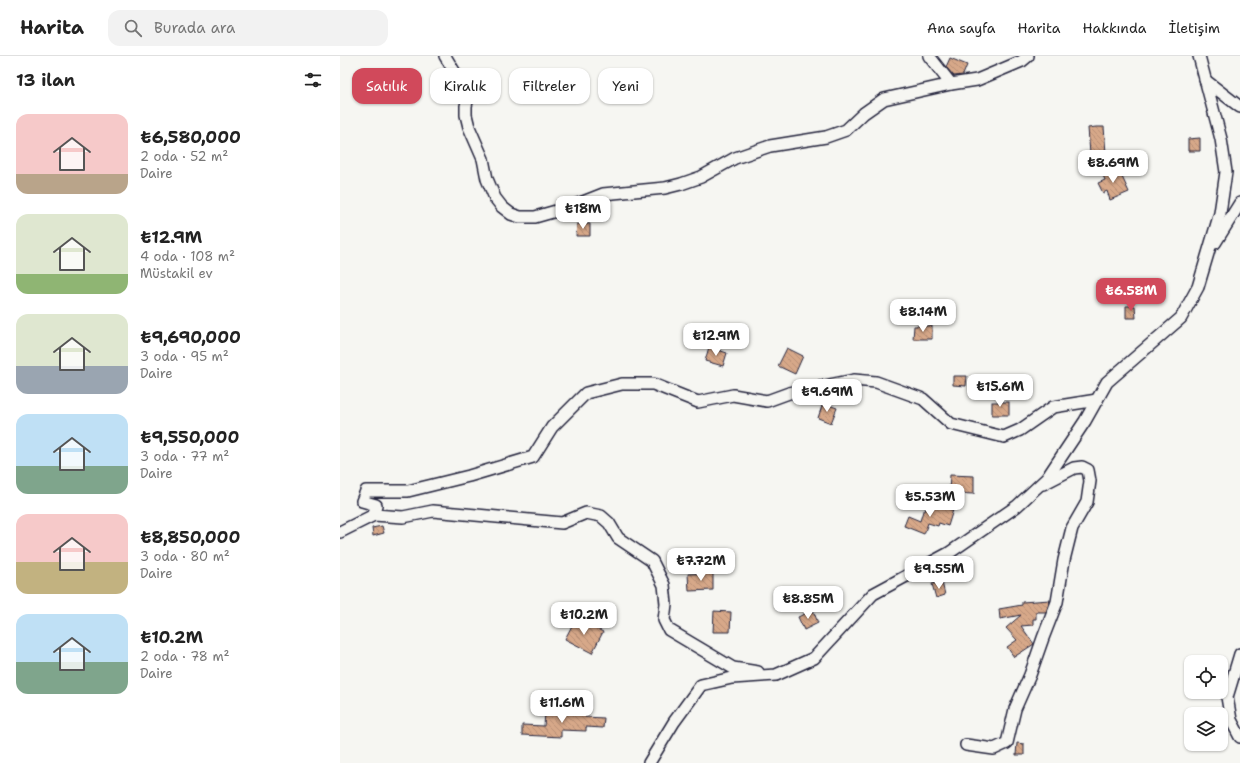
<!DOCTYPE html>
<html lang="tr">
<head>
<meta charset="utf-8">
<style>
  body { margin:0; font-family:"Shantell Sans",sans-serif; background:#f2f2f2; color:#222; height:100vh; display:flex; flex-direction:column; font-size:15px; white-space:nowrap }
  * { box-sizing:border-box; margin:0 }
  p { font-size:13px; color:#767676 }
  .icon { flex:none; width:22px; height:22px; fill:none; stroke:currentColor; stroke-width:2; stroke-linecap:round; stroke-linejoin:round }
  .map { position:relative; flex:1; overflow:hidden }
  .side { display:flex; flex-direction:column; background:#fff; width:340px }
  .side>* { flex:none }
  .hud { position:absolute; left:12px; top:12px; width:380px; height:36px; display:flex; gap:8px }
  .fabs { position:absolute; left:844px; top:599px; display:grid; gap:8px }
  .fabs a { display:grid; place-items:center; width:44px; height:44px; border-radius:8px; background:#fff; box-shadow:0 1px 3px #0004; font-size:20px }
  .price { position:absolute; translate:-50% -34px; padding:0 9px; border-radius:8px; background:#fff; color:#222; font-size:13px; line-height:26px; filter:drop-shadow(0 1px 2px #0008) }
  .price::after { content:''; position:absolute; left:50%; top:24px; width:12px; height:9px; margin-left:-6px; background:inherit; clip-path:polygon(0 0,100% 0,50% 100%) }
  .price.active { background:#d1495b; color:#fff }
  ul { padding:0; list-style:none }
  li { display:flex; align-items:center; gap:12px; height:100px; padding:0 16px }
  li span { display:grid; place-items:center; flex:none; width:112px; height:80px; border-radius:12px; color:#555 }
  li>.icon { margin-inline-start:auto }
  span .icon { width:48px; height:48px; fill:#fffc; stroke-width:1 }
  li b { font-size:17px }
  h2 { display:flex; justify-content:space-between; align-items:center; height:48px; padding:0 16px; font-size:17px }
  .pill { padding:0 14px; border-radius:12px; background:#fff; box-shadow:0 1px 3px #0004; font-size:14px; line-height:36px }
  .pill.active { background:#d1495b; color:#fff }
  header { display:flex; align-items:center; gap:24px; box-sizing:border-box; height:56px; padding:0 20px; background:#fff; border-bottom:1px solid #e0e0e0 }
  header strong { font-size:19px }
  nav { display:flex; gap:22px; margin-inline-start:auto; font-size:14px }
  .search { width:280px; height:36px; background:#f2f2f2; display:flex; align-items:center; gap:10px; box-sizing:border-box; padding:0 14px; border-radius:12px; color:#767676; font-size:15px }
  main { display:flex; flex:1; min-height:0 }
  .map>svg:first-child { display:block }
  .building { fill:url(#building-back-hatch); stroke:#22223b }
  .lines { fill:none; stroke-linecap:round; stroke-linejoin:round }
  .street-casing { stroke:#22223b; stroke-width:14 }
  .street { stroke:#f6f6f2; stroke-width:11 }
</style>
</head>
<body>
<header>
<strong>Harita</strong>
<div class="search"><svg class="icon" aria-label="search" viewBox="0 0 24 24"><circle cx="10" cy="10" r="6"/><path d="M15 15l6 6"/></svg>Burada ara</div>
<nav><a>Ana sayfa</a><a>Harita</a><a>Hakkında</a><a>İletişim</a></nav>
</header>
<main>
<section class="side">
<h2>13 ilan<svg class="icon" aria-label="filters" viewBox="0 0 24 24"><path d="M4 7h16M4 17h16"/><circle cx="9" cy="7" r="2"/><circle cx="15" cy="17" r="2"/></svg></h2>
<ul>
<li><span style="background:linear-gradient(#f6c9c9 75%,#b9a48a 0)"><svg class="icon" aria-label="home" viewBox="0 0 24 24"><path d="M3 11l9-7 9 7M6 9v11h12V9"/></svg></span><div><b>₺6,580,000</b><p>2 oda · 52 m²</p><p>Daire</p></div></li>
<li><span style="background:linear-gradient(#dfe7d0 75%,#8fb573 0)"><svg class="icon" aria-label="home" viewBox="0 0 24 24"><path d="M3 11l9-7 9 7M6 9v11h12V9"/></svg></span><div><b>₺12.9M</b><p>4 oda · 108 m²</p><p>Müstakil ev</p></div></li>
<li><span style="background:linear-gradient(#dfe7d0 65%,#9aa5b1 0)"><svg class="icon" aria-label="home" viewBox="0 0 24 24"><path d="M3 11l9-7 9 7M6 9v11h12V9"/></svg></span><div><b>₺9,690,000</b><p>3 oda · 95 m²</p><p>Daire</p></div></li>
<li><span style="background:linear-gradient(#bfe0f5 65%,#7fa58c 0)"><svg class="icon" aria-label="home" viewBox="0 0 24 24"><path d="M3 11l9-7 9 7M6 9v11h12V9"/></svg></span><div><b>₺9,550,000</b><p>3 oda · 77 m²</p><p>Daire</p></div></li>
<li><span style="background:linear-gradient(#f6c9c9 60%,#c2b280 0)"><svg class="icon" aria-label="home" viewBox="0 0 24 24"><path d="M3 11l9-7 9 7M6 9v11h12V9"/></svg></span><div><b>₺8,850,000</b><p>3 oda · 80 m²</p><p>Daire</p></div></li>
<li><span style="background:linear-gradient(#bfe0f5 60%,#7fa58c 0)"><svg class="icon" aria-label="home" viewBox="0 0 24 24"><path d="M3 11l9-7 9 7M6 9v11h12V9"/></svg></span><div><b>₺10.2M</b><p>2 oda · 78 m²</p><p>Daire</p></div></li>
</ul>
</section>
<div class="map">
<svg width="900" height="707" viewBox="0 0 900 707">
  <defs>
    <pattern id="building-back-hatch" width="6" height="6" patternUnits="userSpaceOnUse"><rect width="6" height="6" fill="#d7a889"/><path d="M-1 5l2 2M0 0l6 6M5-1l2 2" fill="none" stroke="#b89077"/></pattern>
  </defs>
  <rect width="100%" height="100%" fill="#f6f6f2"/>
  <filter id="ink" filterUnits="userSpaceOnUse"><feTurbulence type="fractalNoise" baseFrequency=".025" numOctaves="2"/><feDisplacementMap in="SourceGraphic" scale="8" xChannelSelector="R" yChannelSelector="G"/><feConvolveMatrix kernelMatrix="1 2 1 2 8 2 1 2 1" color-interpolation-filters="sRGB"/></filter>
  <g filter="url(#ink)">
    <g class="building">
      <polygon points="610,2 627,9 623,19 614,20 606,11"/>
      <polygon points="756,71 764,71 766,97 750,98 748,72"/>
      <polygon points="860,82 860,95 848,95 848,83"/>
      <polygon points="777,110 789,136 770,144 767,135 763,137 758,127 765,124 762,117"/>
      <polygon points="237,168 250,168 250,180 236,180"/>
      <polygon points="786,250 795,250 796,262 786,262"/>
      <polygon points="574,270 592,270 592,283 573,283"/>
      <polygon points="369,291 387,297 383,310 365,305"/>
      <polygon points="447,292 463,300 455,318 438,310"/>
      <polygon points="613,320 627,320 626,330 613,329"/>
      <rect x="652" y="346" width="17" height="13"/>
      <polygon points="483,347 497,352 491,367 478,362"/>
      <polygon points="610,419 634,420 634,438 609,437"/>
      <polygon points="588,445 607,450 606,452 613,454 608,470 599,467 598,470 588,467 584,478 564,470 568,460 580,465 583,455 585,455"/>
      <polygon points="42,470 44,477 33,480 32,472"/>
      <polygon points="373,517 373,534 349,535 348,518"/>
      <polygon points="602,526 605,539 596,542 592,528"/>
      <polygon points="710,544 706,556 696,556 696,563 693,563 693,569 681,570 694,588 674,601 667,591 677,584 666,572 681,559 660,563 659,553 682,549 682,546"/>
      <polygon points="473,554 478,567 464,574 458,561"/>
      <polygon points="374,555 391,556 390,576 373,576"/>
      <polygon points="236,562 263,576 252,597 225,583"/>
      <polygon points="205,656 246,658 245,661 264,662 263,672 246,671 246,675 221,674 221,681 182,679 182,669 204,670"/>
      <polygon points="677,687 684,688 684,699 676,699"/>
    </g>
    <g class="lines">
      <g class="street-casing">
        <g id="street">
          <polyline points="105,0 117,20 121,23 127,32 128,41 126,50 126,59 129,71 143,103 147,123 155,142 162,151 171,158 180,161 195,161 230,151 263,138 325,132 341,128 361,121 395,102 430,90 486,81 506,74 524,57 544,43 611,28"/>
          <polyline points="589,0 611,28 637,24 682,5 688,0"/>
          <polyline points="865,24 900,51"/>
          <polyline points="875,187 900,147"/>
          <polyline points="34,459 36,449 22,445 26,435 68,435 129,420 193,401 212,371 246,337 282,328 313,328 358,346 393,339 427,345 449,337 514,324 536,326 583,343 611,368 664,381 680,374 713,351 757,344"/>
          <polyline points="0,476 34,459 63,461 93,455 222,467 246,457 261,460 269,467 278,482 312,505 324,529 326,548 324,564 329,574 393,612 418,616"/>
          <polyline points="900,598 887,641 891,664 900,681"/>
          <polyline points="626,689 654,693 667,687 675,653 690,619 703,582 717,546 724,504 732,472 747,446 750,425 748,414 742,411 734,412 703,428"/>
          <polyline points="309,707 334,666 361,629 392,622 436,619 474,602 533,538 609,497 677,450 707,422 745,365 767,326 841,262 858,231 880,157 886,116 881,83 859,0"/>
        </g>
      </g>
      <use href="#street" class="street"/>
    </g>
  </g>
</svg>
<div class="fabs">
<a><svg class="icon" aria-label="locate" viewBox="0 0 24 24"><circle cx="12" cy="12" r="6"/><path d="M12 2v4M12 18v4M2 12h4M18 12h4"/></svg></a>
<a><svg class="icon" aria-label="layers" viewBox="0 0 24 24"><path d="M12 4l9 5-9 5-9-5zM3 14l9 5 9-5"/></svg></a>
</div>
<b class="price" style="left:773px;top:128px">₺8.69M</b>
<b class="price" style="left:243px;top:174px">₺18M</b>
<b class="price active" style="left:791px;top:256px">₺6.58M</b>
<b class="price" style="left:583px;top:277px">₺8.14M</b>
<b class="price" style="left:376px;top:301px">₺12.9M</b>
<b class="price" style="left:660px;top:352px">₺15.6M</b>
<b class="price" style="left:487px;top:357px">₺9.69M</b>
<b class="price" style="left:590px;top:462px">₺5.53M</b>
<b class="price" style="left:361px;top:526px">₺7.72M</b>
<b class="price" style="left:599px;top:534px">₺9.55M</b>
<b class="price" style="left:468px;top:564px">₺8.85M</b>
<b class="price" style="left:244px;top:580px">₺10.2M</b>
<b class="price" style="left:222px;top:668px">₺11.6M</b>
<div class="hud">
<a class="pill active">Satılık</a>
<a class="pill">Kiralık</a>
<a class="pill">Filtreler</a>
<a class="pill">Yeni</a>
</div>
</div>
</main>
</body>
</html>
